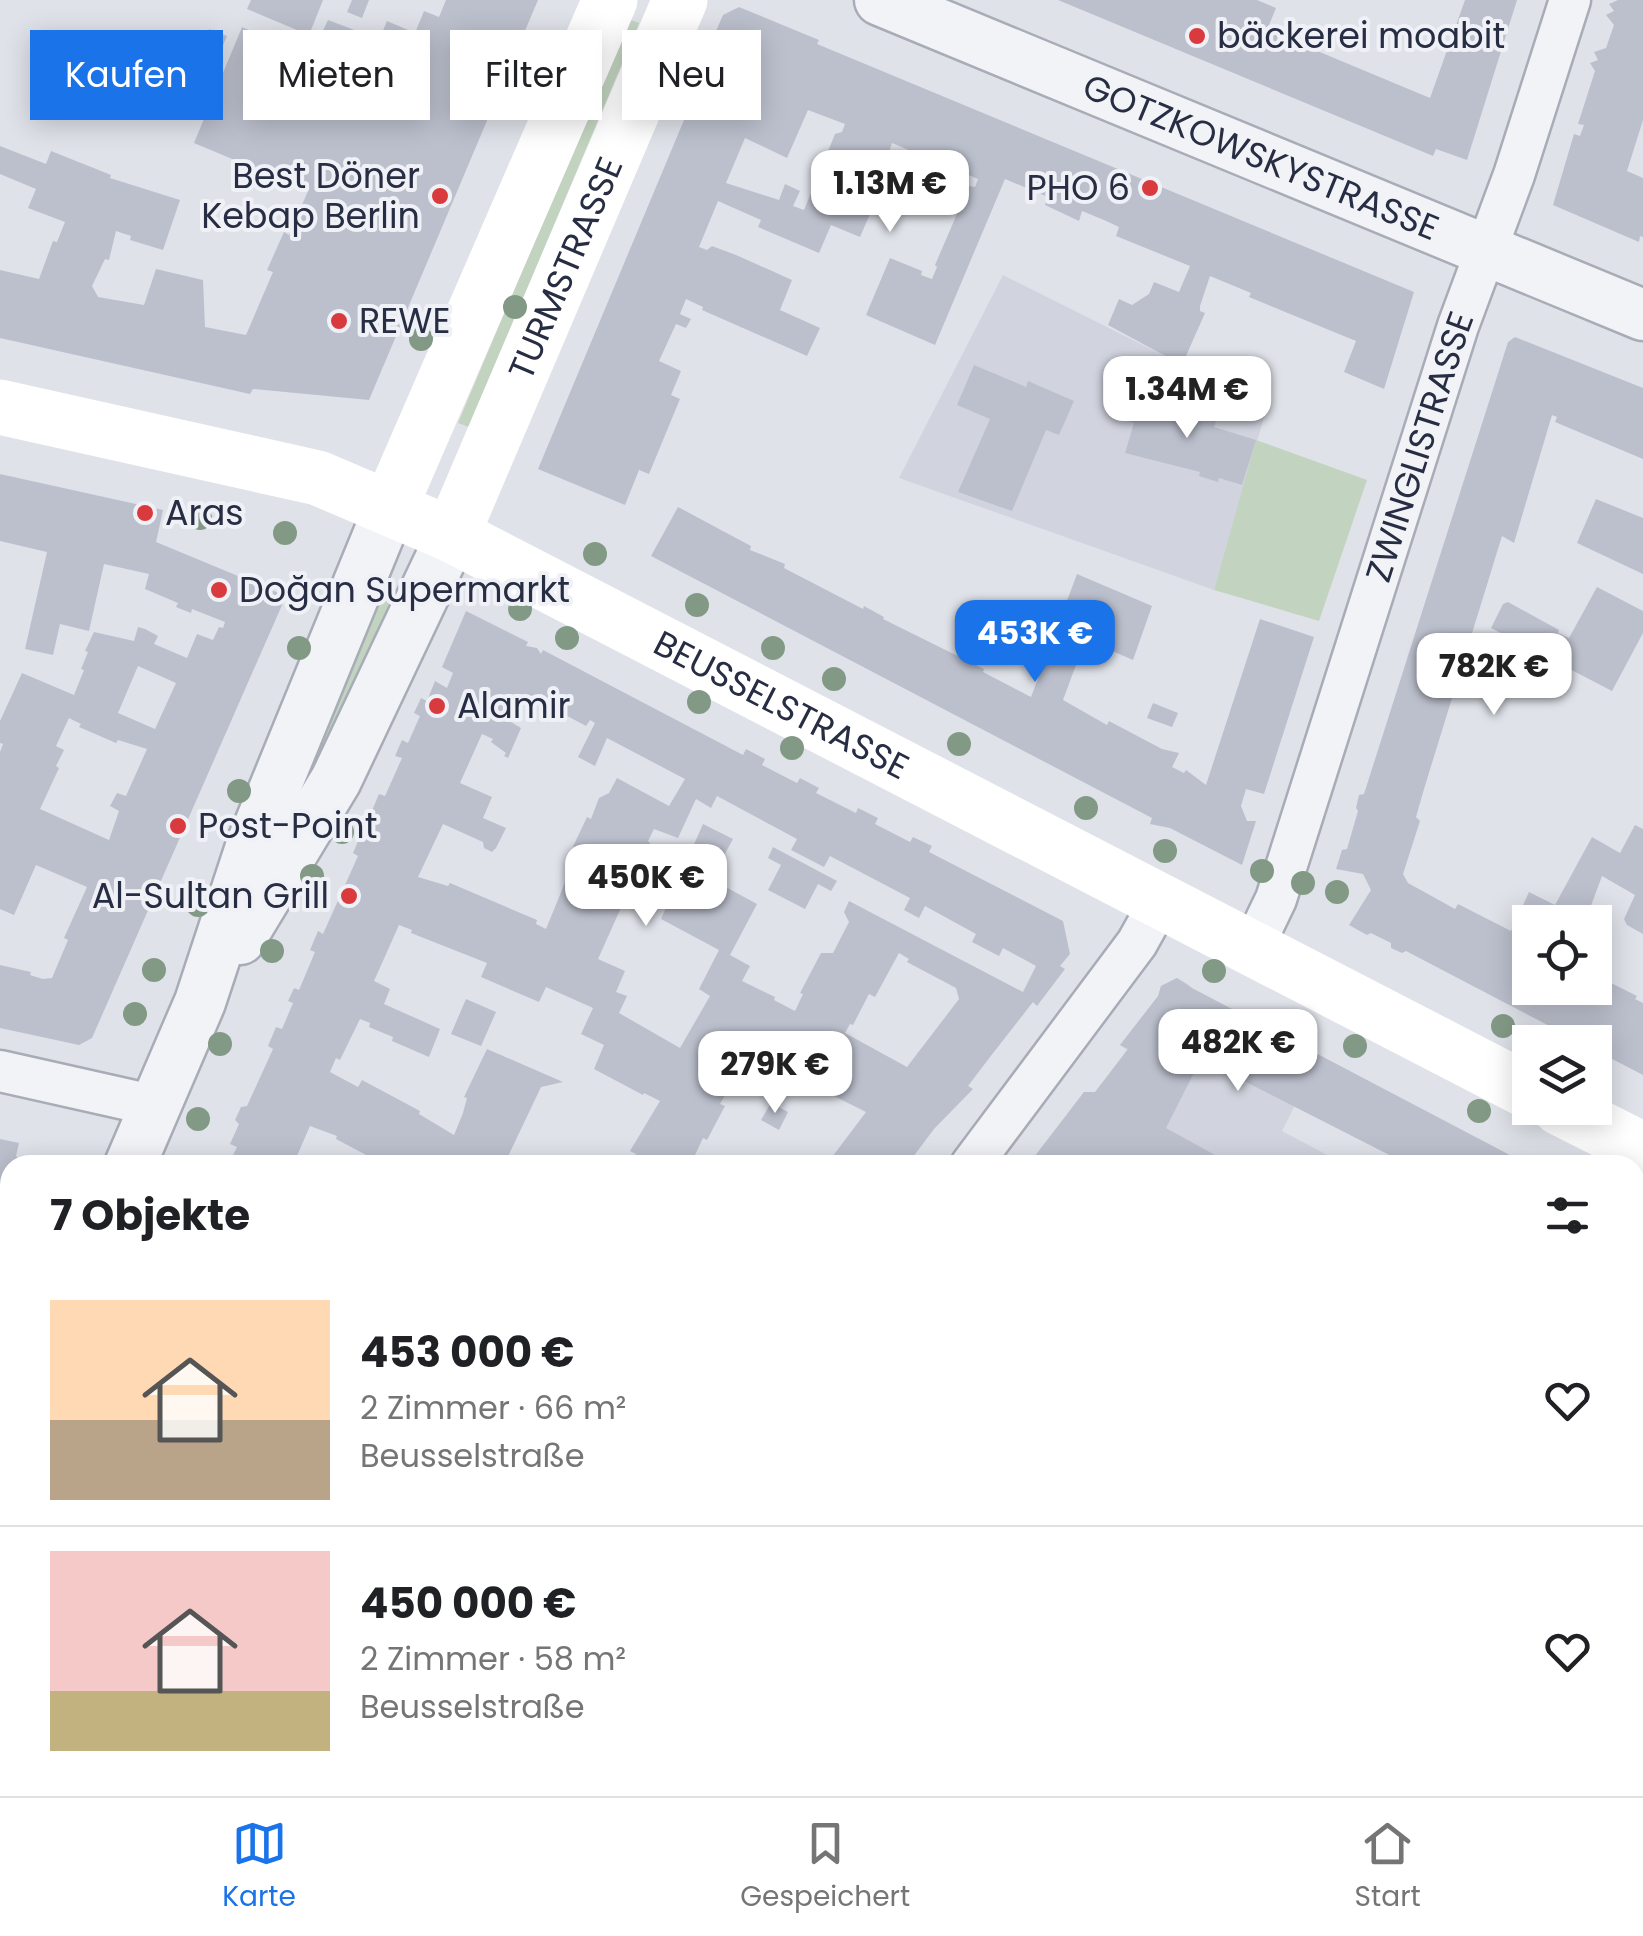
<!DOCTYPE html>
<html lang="de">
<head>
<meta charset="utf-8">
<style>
  body { margin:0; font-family:Poppins,sans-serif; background:#f2f2f2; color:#202124; height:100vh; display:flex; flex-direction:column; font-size:38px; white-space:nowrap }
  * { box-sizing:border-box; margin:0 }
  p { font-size:32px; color:#757577 }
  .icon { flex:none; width:55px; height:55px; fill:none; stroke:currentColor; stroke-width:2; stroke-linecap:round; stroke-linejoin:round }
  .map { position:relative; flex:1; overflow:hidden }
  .side { position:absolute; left:0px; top:1155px; width:1645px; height:642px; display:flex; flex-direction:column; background:#fff; border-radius:30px 30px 0 0; box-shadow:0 5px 25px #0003 }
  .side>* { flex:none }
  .banner { position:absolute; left:30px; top:30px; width:1000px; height:90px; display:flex; gap:20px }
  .controls { position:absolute; left:1512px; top:905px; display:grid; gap:20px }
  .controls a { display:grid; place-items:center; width:100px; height:100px; border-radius:0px; background:#fff; box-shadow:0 5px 25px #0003; font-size:50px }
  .price { position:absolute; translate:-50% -85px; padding:0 22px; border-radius:20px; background:#fff; color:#222; font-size:32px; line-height:65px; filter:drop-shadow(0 2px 5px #0008) }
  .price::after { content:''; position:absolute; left:50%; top:60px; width:30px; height:22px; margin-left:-15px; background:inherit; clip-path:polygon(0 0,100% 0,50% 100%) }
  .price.active { background:#1a73e8; color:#fff }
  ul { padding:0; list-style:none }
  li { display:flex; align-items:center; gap:30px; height:250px; padding:0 50px }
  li+li { border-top:2px solid #e0e0e0 }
  li span { display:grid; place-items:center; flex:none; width:280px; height:200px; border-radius:0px; color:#555 }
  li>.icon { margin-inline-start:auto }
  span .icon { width:120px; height:120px; fill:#fffc; stroke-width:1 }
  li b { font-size:42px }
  h2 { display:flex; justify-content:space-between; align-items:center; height:120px; padding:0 50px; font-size:42px }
  .tag { padding:0 35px; border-radius:0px; background:#fff; box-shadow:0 5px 25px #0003; font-size:35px; line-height:90px }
  .tag.active { background:#1a73e8; color:#fff }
  .tabs { display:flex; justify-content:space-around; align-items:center; height:140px; border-top:2px solid #e0e0e0; background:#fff; font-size:28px; color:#757577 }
  .tabs a { display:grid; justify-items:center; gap:5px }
  .tabs .active { color:#1a73e8 }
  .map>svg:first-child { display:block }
  .built { fill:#d1d4df }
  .green { fill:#c2d4bf }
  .building { fill:#bcc0cd; fill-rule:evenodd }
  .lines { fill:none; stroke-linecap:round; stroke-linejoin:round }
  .minor-casing { stroke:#a8acb7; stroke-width:45 }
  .tertiary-casing { stroke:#a8acb7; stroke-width:55 }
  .minor { stroke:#f2f3f7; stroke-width:40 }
  .tertiary { stroke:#f2f3f7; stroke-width:50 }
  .secondary { stroke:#fff; stroke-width:55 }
  .tree { fill:#829a85 }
  .poi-dot { fill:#d93a3d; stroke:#eff1f7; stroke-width:4 }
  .labels { text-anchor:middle; stroke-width:8; stroke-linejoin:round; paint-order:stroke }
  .poi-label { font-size:35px; fill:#272d42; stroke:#eff1f7; text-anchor:start }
  .street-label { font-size:35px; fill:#272d42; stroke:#eff1f7 }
</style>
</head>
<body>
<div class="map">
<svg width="1643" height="1796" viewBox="0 0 1643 1796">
  <rect width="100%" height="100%" fill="#dfe2e9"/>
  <g class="built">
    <polygon points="1003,275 1267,407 1214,590 899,478"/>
    <polygon points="1177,978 1188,984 1295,1105 1282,1131 1346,1165 1028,1165 1084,1092 1096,1092 1127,1050 1120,1045 1158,997 1161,986"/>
    <polygon points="1635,1320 1643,1324 1643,1566 1635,1573"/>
  </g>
  <g class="green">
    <polygon points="628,19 639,23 469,427 458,423"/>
    <polygon points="1256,440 1367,480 1319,621 1214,590"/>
    <polygon points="379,595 395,599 315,771 303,771"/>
    <polygon points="120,1788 340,1788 336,1796 136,1796"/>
  </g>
  <g class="building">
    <polygon points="251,0 323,0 309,35 247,9"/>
    <polygon points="352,0 369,0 362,18 347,12"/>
    <polygon points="446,0 538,0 369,400 253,389 250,394 0,338 0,270 39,279 53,241 57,242 65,222 28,208 36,189 0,174 0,146 46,164 51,151 111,175 110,178 180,200 163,250 130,240 131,236 116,231 109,260 105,259 92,286 98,297 144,305 156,269 203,280 205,327 246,335 273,272 267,270 284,232 289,235 308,191 194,143 242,27 363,79 387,21 415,33 424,11 439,17"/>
    <polygon points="1058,0 1257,0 1276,8 1267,30 1430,98 1465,0 1517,0 1467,160 1436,149 1433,156"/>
    <polygon points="1618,0 1643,0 1643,120 1627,171 1643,178 1643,237 1640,236 1639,242 1553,205 1574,134 1580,136 1584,125 1578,124 1595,71 1590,63 1598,60 1594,52 1606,48 1614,25 1606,15 1614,11 1609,4"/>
    <path d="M739,7L819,40L817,44L1414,292L1384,389L1344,372L1356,341L1249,297L1251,293L1210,276L1200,306V311L1205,313L1182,365L1108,325L1119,299L1132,305L1149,294L1154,282L1179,292L1190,266L1116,236L1119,227L1104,220L1082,211L1079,221L1045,205L1048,197L1005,179L935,345L866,315L890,258L922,271L921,275L932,279L937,267L935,265L969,186L975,187L978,179L892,143L889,152L894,159L860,237L831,225L819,253L758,227L761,220L718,201L699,247L707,250L712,246L736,255L792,280L780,310L820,328L807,356L702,310L703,307L686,299L680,314L691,319L686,328L676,324L659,361L681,371L671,395L680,399L649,474L639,470L625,505L538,469L702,77L697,75L723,15ZM808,110L845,124L842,132L835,134L804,210L793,206L800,191L785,184L779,200L726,183L745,138L787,158Z"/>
    <polygon points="328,20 357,31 348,51 319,39"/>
    <polygon points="209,29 227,36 208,81 191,74"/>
    <polygon points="1515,337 1643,388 1643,459 1555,422 1557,417 1552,415 1514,543 1502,536 1424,789 1416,817 1420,821 1403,874 1408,883 1455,909 1458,904 1511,931 1529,892 1555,905 1592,837 1620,853 1635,825 1643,829 1643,934 1627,925 1624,919 1635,895 1602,876 1585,922 1530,922 1530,988 1595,988 1595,975 1637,996 1635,999 1643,1003 1643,1075 1595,1050 1595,1042 1580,1042 1406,951 1402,953 1391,948 1391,943 1371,933 1367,935 1349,925 1371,890 1363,874 1336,869 1342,850 1347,849 1358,811 1356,808 1359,795 1364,794 1371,772 1508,342"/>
    <polygon points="974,365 1026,387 1028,381 1074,401 1059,435 1046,430 1012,511 958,492 990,419 957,405"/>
    <polygon points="1137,393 1217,418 1214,427 1256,440 1242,485 1219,478 1218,482 1199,476 1200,472 1125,453 1134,423 1128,421"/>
    <path d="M0,474L163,510L156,542L286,596L92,1038L79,1045L0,1028V965L31,972L30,975L43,979L52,978L68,940L64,938L87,887L36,865L14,915L0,909V752L3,744L0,743V721L22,673L74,695L84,670L81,669L88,652L85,651L94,632L134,641L138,627L145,629L158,636L154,644L187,658L197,634L213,640L219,627L223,628L225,622L192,609L191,613L176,607L178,603L145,589L149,574L104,564L89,631L60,624L53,655L25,649L47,552L0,541ZM138,666L176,683L155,729L118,713ZM69,718L81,724L79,727L116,743L118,740L147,749L126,796L117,793L110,806L119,811L109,840L40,809L59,768L56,766L64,750L56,746Z"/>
    <polygon points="1596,499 1643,518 1643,574 1577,543"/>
    <polygon points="678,507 751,546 750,550 785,564 784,568 863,609 864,606 884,617 883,619 984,669 983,672 1031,697 1077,574 1152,606 1133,660 1089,641 1080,643 1076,655 1079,657 1063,700 1107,725 1109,721 1162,749 1179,753 1172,767 1184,773 1186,770 1206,785 1260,619 1314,637 1264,794 1246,789 1241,806 1247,821 1256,821 1242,865 1170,828 1150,824 1152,818 651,556"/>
    <polygon points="1597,587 1643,611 1643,633 1612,691 1491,628 1503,604 1508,602 1559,630 1558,633 1569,638"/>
    <path d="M466,611L528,642L526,646L537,648L541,654L543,650L743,755L746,749L765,759L762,765L797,783L800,778L819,788L816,793L856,813L858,808L878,818L875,824L910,842L913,837L932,846L929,852L1063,921L1070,954L1060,966L1065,969L1037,1006L1033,1002L990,1057L968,1086L973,1089L934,1129L910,1161L915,1165H826L866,1112L760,1059V1055L750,1050L720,1104L725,1106L707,1140L703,1138L695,1155L714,1165H629L636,1154L630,1151L660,1101L644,1093L643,1095L594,1069L604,1045L581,1034L593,1008L546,987L539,1002L481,977L487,963L411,933L412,930L399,925L374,981L390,989L384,1004L440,1029L429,1057L392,1041L393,1037L369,1027L370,1023L360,1019L340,1060L336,1058L330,1072L358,1087L362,1080L420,1111L419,1114L454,1135L463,1113L467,1098L464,1097L487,1049L563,1082L541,1087L504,1165H385L336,1139L337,1136L310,1126L293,1165H228L237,1147L230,1144L239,1124L235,1120L241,1107L247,1106L273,1049L268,1046L276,1027L282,1029L293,1003L288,1001L294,988L299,990L315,952L310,950L318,931L323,934L358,856L353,853L359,839L365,841L376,815L371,813L379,794L385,796L402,758L395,756L402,740L408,743L420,716L414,713L421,698L427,701L435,681L447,688L453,673L442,667ZM526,694L586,726L590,720L595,723L578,757L595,766L607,738L685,779L669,806L617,778L609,793L599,798L591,819L587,817L569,855L575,858L546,929L536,924L537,920L450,883L448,886L418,877L443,824L483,842L484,848L492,852L496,848L506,828L483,818L492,797L460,783L482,734L493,739L491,742L506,753L504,756L508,758L521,728L511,722ZM717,796L797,839L791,850L824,867L830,856L910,898L904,910L919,918L925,906L976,934L972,942L999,956L1003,948L1036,966L1023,992L849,901L844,912L849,922L833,953H821L800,993L803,994L795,1011L774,1000L775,997L742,981L750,966L730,955L757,904L711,879L733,839L703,824L661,919L719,950L699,989L710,996L680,1048L619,1013L627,996L616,992L625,971L598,959L650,843L648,841L654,829L678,838L696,799L711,808ZM899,953L909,959L907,962L956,988L959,999L907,1067L845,1033L850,1024L853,1025L869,994L875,997Z"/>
    <polygon points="1153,703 1178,713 1172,727 1147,718"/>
    <polygon points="773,847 837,881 831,891 818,884 805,909 768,890 781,865 768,858"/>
    <polygon points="1177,978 1192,988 1529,1165 1409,1165 1201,1059 1166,1128 1233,1165 1028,1165 1084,1092 1095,1092 1128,1049 1120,1045 1158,996 1161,986"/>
    <polygon points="466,999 496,1012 481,1046 451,1034"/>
    <polygon points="771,1103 788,1112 779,1130 761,1120"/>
    <polygon points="0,1139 19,1143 16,1156 25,1165 10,1165 10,1182 0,1194"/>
    <polygon points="1635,1220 1643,1224 1643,1289 1635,1284"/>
    <polygon points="10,1660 10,1729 0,1724 0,1675"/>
    <polygon points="458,1788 461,1789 517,1788 512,1796 454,1796"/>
    <polygon points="633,1788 718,1788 714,1796 629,1796"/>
    <polygon points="746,1788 867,1788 883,1796 762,1796"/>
    <polygon points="956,1788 1032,1788 1028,1796 952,1796"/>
    <polygon points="1161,1788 1291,1788 1286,1796 1156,1796"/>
    <polygon points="1333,1788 1437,1788 1431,1796 1329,1796"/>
  </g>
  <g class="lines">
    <g class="minor-casing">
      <g id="minor">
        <path id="s1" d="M1252,949L1276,899L1458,326L1514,175L1570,0"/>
        <polyline points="0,1071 156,1106"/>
        <polyline points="971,1165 1137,943 1161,900"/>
        <polyline points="18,1788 34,1796"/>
        <polyline points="574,1796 579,1788"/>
      </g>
    </g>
    <g class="tertiary-casing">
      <g id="tertiary">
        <path id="s2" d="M880,0L1643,315"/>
        <polyline points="240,939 336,780 452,535"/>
        <polyline points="130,1165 200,1002 252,844 390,507"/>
        <polyline points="0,1453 10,1430"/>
      </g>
    </g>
    <use href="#minor" class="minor"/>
    <use href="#tertiary" class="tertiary"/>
    <g class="secondary">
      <path id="s3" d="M0,407L318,478L452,535L1530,1092"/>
      <polyline points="390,507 610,0"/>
      <path id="s4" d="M452,535L680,0"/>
      <polyline points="1560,1108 1643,1150"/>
      <polyline points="1635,1657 1643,1649"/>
      <polyline points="1507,1796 1514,1788"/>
    </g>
  </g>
  <g class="tree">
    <circle cx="515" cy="307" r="12"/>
    <circle cx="421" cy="339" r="12"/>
    <circle cx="200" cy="518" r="12"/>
    <circle cx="285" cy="533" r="12"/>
    <circle cx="595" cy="554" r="12"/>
    <circle cx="697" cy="605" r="12"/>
    <circle cx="520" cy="609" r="12"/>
    <circle cx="567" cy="638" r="12"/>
    <circle cx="299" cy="648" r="12"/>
    <circle cx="773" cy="648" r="12"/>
    <circle cx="834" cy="679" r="12"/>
    <circle cx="699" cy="702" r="12"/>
    <circle cx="959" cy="744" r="12"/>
    <circle cx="792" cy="748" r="12"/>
    <circle cx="239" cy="791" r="12"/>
    <circle cx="1086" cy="808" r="12"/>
    <circle cx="342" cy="832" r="12"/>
    <circle cx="1165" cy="851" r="12"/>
    <circle cx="1262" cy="871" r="12"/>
    <circle cx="312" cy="876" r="12"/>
    <circle cx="1303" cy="883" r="12"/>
    <circle cx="1337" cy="892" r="12"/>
    <circle cx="198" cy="905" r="12"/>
    <circle cx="272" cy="951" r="12"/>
    <circle cx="154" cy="970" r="12"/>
    <circle cx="1214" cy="971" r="12"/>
    <circle cx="135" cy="1014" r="12"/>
    <circle cx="1503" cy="1026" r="12"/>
    <circle cx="220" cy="1044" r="12"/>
    <circle cx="1355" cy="1046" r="12"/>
    <circle cx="1479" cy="1111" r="12"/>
    <circle cx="198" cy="1119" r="12"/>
  </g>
  <g class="poi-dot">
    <circle cx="1197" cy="36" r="10"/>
    <circle cx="1150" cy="188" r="10"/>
    <circle cx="440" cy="196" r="10"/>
    <circle cx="339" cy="321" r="10"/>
    <circle cx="145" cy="513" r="10"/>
    <circle cx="219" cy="590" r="10"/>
    <circle cx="437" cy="706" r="10"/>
    <circle cx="178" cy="826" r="10"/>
    <circle cx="349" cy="896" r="10"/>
  </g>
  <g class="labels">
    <g class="poi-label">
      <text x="1217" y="48">bäckerei moabit</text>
      <text x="420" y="188" text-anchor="end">Best Döner<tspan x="420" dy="40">Kebap Berlin</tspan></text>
      <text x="1130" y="200" text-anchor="end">PHO 6</text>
      <text x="359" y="333">REWE</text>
      <text x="165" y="525">Aras</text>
      <text x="239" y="602">Doğan Supermarkt</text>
      <text x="457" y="718">Alamir</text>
      <text x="198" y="838">Post-Point</text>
      <text x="329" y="908" text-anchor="end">Al-Sultan Grill</text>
    </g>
    <g class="street-label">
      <text dy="12" stroke="none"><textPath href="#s2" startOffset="412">GOTZKOWSKYSTRASSE</textPath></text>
      <text dy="12" stroke="none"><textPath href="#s4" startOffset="290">TURMSTRASSE</textPath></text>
      <text dy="12" stroke="none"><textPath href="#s1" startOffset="530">ZWINGLISTRASSE</textPath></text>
      <text dy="12" stroke="none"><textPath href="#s3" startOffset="842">BEUSSELSTRASSE</textPath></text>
    </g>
  </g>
</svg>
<div class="controls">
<a><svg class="icon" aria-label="locate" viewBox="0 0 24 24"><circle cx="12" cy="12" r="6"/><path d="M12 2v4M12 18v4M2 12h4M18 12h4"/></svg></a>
<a><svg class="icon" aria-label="layers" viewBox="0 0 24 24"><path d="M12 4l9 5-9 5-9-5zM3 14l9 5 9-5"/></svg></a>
</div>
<b class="price" style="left:890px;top:235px">1.13M €</b>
<b class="price" style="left:1187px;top:441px">1.34M €</b>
<b class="price active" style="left:1035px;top:685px">453K €</b>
<b class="price" style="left:1494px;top:718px">782K €</b>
<b class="price" style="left:646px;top:929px">450K €</b>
<b class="price" style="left:1238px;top:1094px">482K €</b>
<b class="price" style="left:775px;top:1116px">279K €</b>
<div class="banner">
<a class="tag active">Kaufen</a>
<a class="tag">Mieten</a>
<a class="tag">Filter</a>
<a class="tag">Neu</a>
</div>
<section class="side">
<h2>7 Objekte<svg class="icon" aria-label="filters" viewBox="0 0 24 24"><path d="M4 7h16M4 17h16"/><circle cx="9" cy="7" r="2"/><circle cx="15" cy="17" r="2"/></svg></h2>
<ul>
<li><span style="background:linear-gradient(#ffd9b3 60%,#b9a48a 0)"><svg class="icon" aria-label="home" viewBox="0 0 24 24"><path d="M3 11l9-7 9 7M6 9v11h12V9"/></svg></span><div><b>453 000 €</b><p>2 Zimmer · 66 m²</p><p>Beusselstraße</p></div><svg class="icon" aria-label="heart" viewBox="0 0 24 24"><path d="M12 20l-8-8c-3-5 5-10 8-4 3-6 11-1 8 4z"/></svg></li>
<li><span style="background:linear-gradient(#f6c9c9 70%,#c2b280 0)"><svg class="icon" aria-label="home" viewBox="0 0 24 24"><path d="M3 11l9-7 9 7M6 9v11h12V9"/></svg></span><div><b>450 000 €</b><p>2 Zimmer · 58 m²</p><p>Beusselstraße</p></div><svg class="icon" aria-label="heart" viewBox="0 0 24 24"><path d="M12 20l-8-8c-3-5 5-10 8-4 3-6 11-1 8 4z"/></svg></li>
</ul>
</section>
</div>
<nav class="tabs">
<a class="active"><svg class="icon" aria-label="map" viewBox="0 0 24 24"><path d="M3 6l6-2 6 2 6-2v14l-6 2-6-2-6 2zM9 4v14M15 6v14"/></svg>Karte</a>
<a><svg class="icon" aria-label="saved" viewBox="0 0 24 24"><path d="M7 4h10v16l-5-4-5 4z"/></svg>Gespeichert</a>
<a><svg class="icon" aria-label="home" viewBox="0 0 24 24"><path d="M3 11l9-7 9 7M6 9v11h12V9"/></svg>Start</a>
</nav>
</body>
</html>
